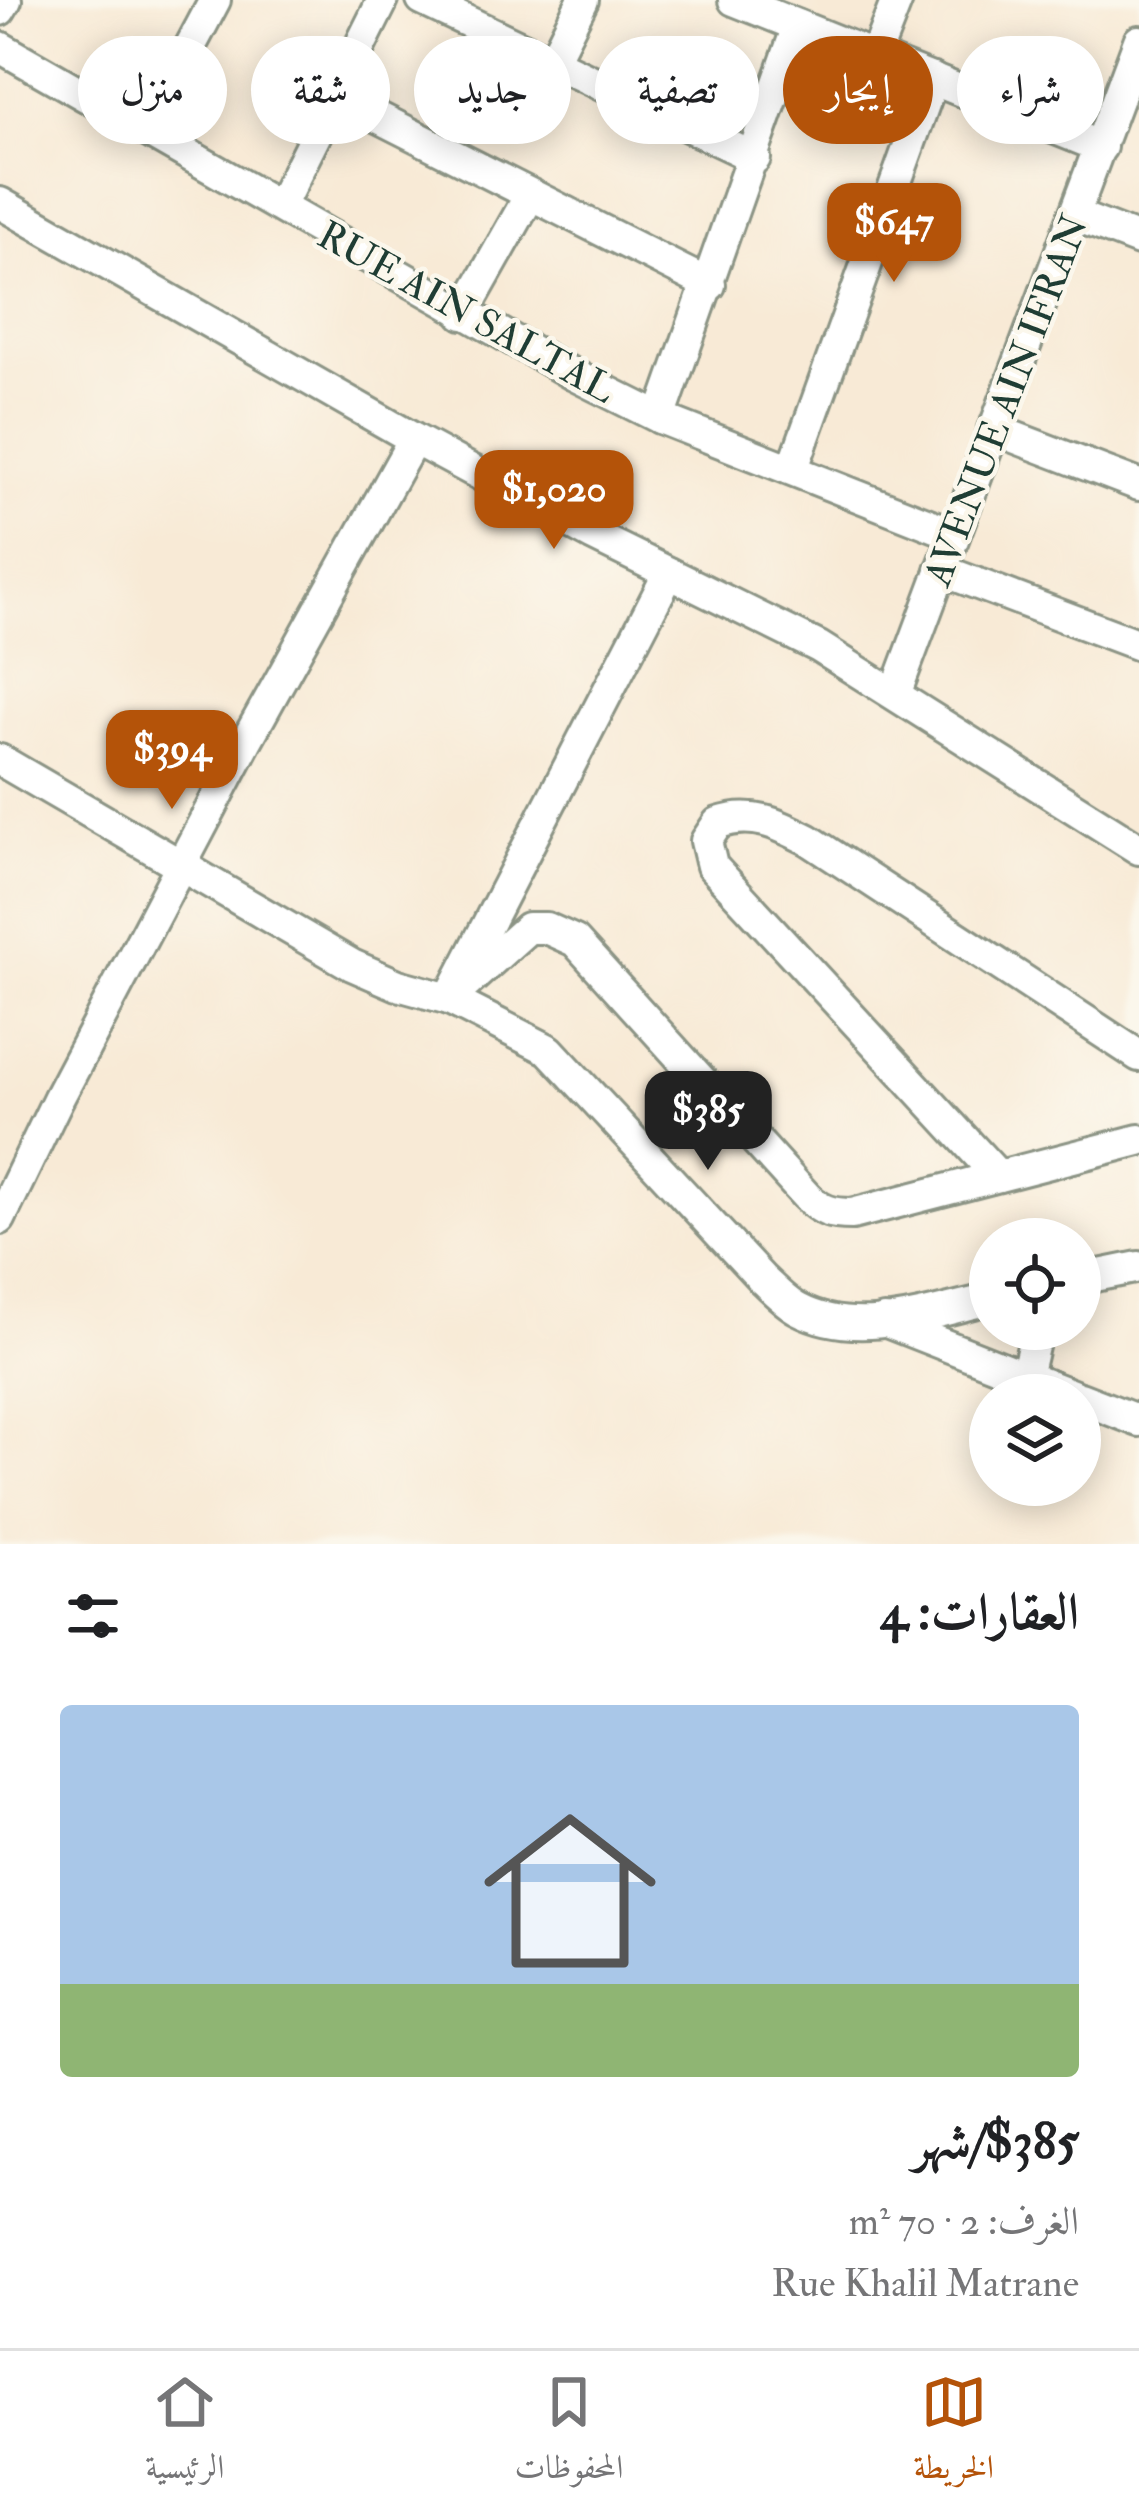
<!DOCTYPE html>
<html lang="ar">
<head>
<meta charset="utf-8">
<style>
  body { margin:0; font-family:"IM FELL Double Pica",Amiri,serif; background:#f6f6f6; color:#202124; direction:rtl; height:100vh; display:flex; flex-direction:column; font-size:45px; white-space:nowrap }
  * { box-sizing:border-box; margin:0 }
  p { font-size:39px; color:#757577 }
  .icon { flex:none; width:66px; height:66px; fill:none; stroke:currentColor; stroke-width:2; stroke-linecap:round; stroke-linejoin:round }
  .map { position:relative; height:1544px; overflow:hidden; direction:ltr }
  .side { display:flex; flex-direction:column; background:#fff; flex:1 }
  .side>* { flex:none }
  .banner { position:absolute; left:36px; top:36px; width:1068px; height:108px; direction:rtl; display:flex; gap:24px }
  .tools { position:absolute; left:969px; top:1218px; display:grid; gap:24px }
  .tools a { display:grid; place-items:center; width:132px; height:132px; border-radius:50%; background:#fff; box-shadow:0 6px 30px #0003; font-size:60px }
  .price { position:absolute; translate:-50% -102px; padding:0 27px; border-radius:24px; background:#b45309; color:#fff; font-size:39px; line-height:78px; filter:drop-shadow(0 3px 6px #0008) }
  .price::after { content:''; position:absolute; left:50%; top:72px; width:36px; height:27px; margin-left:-18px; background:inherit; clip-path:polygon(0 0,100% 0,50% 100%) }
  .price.current { background:#222; color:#fff }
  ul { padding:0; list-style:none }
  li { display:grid; align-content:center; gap:24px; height:636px; padding:0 60px }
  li+li { border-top:3px solid #e0e0e0 }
  li span { display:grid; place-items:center; height:372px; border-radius:12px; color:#555 }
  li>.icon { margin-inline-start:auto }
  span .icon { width:216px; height:216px; fill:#fffc; stroke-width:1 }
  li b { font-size:51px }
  h2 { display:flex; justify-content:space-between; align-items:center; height:144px; padding:0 60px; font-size:51px }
  .chip { padding:0 42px; border-radius:54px; background:#fff; box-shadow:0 6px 30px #0003; font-size:42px; line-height:108px }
  .chip.current { background:#b45309; color:#fff }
  .dock { display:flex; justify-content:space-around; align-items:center; height:168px; border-top:3px solid #e0e0e0; background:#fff; font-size:33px; color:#757577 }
  .dock a { display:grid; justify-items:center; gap:6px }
  .dock .current { color:#b45309 }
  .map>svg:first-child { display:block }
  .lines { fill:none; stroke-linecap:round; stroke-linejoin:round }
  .minor-casing { stroke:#8c9485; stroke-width:36 }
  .minor { stroke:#fff; stroke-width:30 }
  .labels { text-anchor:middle; stroke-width:9; stroke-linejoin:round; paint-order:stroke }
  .street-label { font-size:39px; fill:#1f3d34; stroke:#fbf7ec }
</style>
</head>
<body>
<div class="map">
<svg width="1139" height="1544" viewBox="0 0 1139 1544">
  <rect width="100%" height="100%" fill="#fbf7ec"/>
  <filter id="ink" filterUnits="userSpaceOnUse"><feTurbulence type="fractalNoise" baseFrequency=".00833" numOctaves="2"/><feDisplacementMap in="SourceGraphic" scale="24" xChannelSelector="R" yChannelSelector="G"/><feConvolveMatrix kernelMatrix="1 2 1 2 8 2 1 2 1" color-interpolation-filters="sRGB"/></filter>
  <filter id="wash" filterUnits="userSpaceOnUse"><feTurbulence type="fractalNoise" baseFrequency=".004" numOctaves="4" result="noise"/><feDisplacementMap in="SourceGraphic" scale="48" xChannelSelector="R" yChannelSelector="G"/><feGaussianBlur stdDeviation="2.7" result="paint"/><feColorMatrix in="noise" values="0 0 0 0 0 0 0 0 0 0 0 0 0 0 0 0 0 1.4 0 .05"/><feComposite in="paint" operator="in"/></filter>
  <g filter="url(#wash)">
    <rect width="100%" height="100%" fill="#f8ead6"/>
  </g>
  <g filter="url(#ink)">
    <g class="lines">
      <g class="minor-casing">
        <g id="minor">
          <polyline points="422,0 755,158"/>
          <polyline points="734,0 1101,147"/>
          <polyline points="0,10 6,0"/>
          <polyline points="0,47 574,375 660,418 954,534"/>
          <polyline points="875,56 897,0"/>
          <polyline points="551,64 583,0"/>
          <polyline points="334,95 710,285"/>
          <polyline points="146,130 215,0"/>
          <polyline points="0,203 414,439 592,535 819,647 1139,849"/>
          <polyline points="280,206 383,0"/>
          <polyline points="1074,215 1139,240"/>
          <polyline points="463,314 529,197"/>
          <polyline points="660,418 798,26"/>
          <polyline points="993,429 1139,485"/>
          <polyline points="793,468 933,79"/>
          <polyline points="941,570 1139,645"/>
          <path d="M669,573L449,999L549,1050L762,1279C773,1289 785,1302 798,1309C857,1340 929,1313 990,1299"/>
          <polyline points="896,692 1139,41"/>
          <path d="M0,760L352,965L398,985L449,999L528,928H546L575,941L806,1196C821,1211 831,1214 852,1214L1139,1140"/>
          <path d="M998,1176L712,866L706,841L718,823C753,811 778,824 809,840L1139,1056"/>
          <polyline points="0,1219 58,1099 247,740 414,439"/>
          <polyline points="1080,1279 1139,1267"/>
          <polyline points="884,1321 1072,1395"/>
          <polyline points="1026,1377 1037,1329"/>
          <polyline points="1080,1398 1139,1421"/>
        </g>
      </g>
      <use href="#minor" class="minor"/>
    </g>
  </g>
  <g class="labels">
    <g class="street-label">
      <text transform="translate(467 311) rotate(29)" y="14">RUE AIN SALTAL</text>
      <text transform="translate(1005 400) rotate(-69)" y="14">AVENUE AIN IFRAN</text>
    </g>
  </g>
</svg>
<div class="tools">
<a><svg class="icon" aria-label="locate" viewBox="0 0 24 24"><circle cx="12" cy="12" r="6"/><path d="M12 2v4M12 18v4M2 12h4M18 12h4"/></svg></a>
<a><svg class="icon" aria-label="layers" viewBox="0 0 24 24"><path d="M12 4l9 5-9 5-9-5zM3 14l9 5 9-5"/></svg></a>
</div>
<b class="price" style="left:894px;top:285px">$647</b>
<b class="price" style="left:554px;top:552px">$1,020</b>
<b class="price" style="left:172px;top:812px">$394</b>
<b class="price current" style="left:708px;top:1173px">$385</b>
<div class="banner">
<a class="chip">شراء</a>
<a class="chip current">إيجار</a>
<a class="chip">تصفية</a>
<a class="chip">جديد</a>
<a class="chip">شقة</a>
<a class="chip">منزل</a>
</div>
</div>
<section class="side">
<h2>العقارات: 4<svg class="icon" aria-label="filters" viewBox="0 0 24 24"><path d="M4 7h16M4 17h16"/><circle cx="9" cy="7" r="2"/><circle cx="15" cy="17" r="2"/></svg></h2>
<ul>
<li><span style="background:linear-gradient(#a9c7e8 75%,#8fb573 0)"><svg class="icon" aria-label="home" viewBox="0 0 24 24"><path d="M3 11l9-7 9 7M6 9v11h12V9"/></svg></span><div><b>$385/شهر</b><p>الغرف: 2 · 70 m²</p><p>Rue Khalil Matrane</p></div></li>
</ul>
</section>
<nav class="dock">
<a class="current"><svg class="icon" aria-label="map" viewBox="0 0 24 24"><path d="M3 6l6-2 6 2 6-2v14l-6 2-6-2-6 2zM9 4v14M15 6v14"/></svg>الخريطة</a>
<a><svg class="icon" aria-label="saved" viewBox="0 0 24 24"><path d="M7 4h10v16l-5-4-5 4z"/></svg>المحفوظات</a>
<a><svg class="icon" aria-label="home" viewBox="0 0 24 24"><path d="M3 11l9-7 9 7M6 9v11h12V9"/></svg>الرئيسية</a>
</nav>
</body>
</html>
